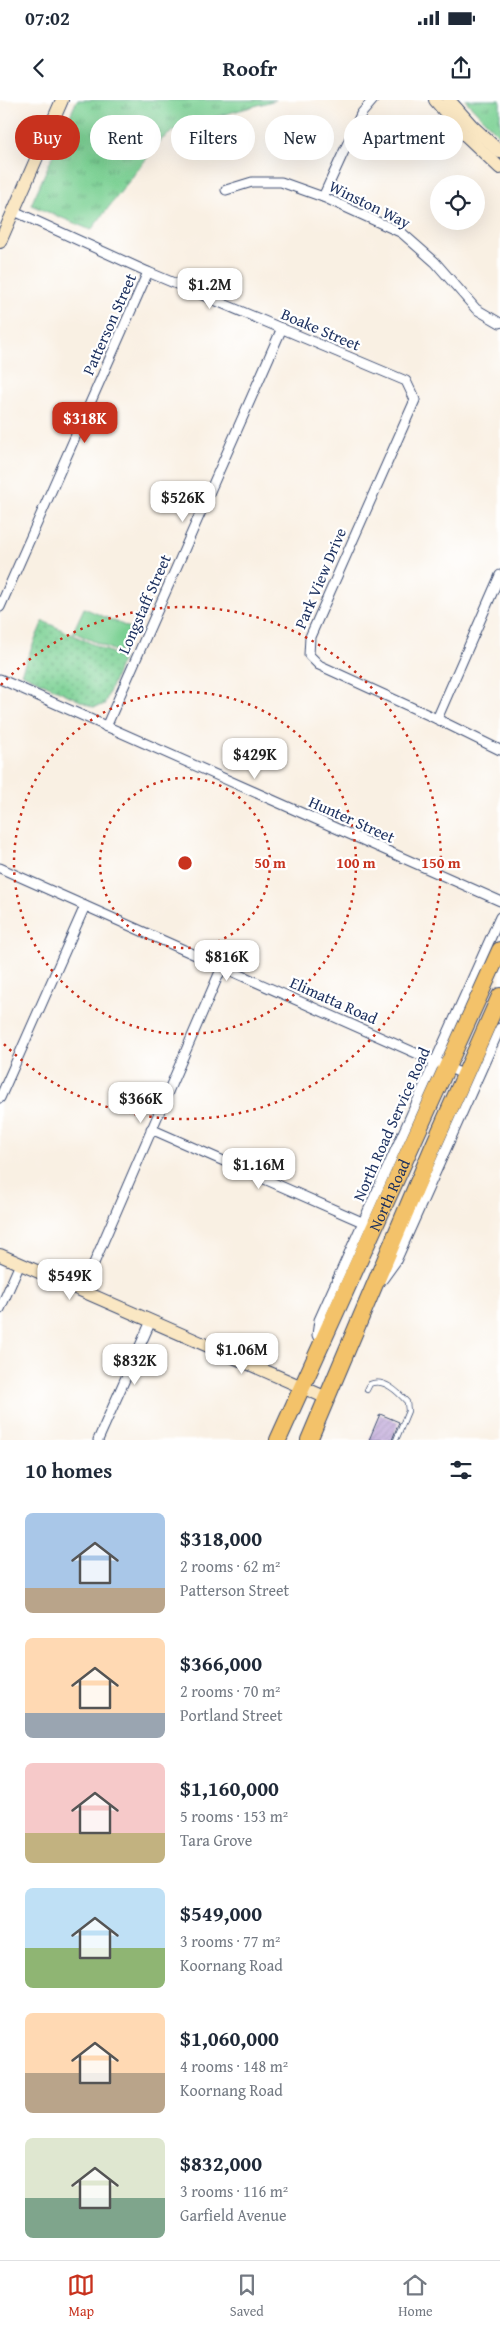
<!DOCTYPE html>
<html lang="en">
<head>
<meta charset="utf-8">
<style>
  body { margin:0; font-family:"Gentium Book Plus",serif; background:#f2f2f3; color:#1f2937; height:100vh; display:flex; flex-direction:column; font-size:19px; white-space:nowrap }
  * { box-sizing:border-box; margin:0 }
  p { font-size:16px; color:#747a83 }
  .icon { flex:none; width:28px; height:28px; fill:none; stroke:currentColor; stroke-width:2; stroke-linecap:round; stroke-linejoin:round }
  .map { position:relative; height:1340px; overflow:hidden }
  .drawer { display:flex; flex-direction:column; background:#fff; flex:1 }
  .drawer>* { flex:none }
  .banner { position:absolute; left:15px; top:15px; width:470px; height:45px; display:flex; gap:10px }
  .fabs { position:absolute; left:430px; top:75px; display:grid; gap:10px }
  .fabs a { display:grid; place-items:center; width:55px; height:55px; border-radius:50%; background:#fff; box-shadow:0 5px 20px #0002; font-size:25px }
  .price { position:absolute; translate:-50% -42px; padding:0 11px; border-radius:10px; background:#fff; color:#222; font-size:16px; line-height:32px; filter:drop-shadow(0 1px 2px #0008) }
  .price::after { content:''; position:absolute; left:50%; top:30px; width:15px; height:11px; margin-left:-8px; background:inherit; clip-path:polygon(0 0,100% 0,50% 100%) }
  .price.on { background:#c8321e; color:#fff }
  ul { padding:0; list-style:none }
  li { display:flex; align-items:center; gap:15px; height:125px; padding:0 25px }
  li span { display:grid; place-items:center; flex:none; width:140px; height:100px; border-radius:8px; color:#555 }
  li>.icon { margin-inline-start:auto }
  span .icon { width:60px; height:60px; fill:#fffc; stroke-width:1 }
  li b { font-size:21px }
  h2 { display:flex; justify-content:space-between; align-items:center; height:60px; padding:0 25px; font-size:21px }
  .pill { padding:0 18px; border-radius:22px; background:#fff; box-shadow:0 5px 20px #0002; font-size:18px; line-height:45px }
  .pill.on { background:#c8321e; color:#fff }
  .status { display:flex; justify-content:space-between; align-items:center; height:35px; padding:0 25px; background:#fff; direction:ltr }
  .status svg { height:14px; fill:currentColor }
  header { display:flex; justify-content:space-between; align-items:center; height:65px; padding:0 25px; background:#fff; font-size:22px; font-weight:800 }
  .tab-bar { display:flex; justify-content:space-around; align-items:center; height:70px; border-top:1px solid #e0e1e3; background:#fff; font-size:14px; color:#747a83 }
  .tab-bar a { display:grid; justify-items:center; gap:2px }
  .tab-bar .on { color:#c8321e }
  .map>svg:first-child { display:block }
  .grass { fill:url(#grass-dots); stroke:#4a8078 }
  .park { fill:url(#park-tufts); stroke:#4a8078 }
  .garden { fill:#7ad093; stroke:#4a8078 }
  .building { fill:url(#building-hatch) }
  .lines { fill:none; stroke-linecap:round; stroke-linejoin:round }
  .lane-casing { stroke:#3c4c72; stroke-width:6 }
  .street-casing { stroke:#3c4c72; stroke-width:11 }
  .secondary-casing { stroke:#3c4c72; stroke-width:14 }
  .highway-casing { stroke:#3c4c72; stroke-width:18 }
  .lane { stroke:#fff; stroke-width:4.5 }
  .street { stroke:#fff; stroke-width:9 }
  .secondary { stroke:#fae7c3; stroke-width:12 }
  .highway { stroke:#f3c26a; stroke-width:16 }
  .ring { fill:none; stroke:#c8321e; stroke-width:2.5; stroke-dasharray:2.5 5 }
  .labels { text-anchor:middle; stroke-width:4.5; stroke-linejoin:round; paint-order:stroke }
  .street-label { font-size:16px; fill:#1b2f5e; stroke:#fff }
  .centre { fill:#c8321e; stroke:#fff; stroke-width:2.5 }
  .ring-label { font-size:15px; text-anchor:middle; font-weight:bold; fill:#c8321e; stroke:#fff; stroke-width:4.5; stroke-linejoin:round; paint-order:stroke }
</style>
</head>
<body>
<div class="status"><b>07:02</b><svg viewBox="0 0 49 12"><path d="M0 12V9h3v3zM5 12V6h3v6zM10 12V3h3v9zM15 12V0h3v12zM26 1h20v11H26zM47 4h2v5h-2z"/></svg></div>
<header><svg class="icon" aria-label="back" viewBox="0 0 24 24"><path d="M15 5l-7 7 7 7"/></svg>Roofr<svg class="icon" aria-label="share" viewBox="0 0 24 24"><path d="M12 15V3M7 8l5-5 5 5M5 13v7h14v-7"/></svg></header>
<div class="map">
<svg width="500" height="1340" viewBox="0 0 500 1340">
  <defs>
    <pattern id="grass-dots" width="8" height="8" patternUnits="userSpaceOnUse" patternTransform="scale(1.25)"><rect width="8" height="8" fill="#7ad093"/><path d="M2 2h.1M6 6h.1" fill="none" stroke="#63a97b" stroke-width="1.8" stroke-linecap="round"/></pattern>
    <pattern id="park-tufts" width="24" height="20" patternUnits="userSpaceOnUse" patternTransform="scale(1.25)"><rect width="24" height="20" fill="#7ad093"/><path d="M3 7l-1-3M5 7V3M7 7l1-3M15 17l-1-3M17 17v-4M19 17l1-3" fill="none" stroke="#63a97b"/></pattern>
    <pattern id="building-hatch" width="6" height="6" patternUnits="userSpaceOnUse" patternTransform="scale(1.25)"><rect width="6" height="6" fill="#b99fd5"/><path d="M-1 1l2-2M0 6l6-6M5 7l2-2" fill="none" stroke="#9682b0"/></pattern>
  </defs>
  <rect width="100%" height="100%" fill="#fff"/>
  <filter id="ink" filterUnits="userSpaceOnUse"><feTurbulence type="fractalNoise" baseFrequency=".02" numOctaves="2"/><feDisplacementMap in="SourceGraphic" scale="10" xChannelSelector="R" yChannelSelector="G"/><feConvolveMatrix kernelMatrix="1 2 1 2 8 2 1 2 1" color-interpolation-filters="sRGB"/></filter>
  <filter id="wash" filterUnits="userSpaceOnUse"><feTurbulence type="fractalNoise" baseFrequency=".0096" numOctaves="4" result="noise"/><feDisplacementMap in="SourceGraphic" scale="20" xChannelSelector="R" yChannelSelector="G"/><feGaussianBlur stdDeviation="1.12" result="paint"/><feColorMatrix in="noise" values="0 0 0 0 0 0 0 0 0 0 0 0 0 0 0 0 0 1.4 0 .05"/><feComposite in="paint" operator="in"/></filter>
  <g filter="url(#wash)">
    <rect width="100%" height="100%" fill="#f9f0e3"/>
    <polygon class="grass" points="43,521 123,558 104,605 93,607 21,573"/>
    <g class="park">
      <polygon points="77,0 276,0 179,27 161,40 91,130 31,105"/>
      <polygon points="465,0 500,0 500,36"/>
    </g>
    <polygon class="garden" points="84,508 130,528 119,553 73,532"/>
    <g id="blocks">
      <polygon class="building" points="380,1314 399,1322 392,1340 369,1340"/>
    </g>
  </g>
  <g filter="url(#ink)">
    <use href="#blocks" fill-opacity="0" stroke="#3c4c72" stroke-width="1"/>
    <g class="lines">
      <g class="lane-casing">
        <path id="lane" d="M367,1290L370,1284C384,1278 398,1292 407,1302L408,1311L396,1340"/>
      </g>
      <g class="street-casing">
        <g id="street">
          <polyline points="226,90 252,82 281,82 323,97 402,133 435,162 476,209 500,223"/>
          <polyline points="323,97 361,14 373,0"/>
          <polyline points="14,111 148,172 406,281 415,300 310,537 309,555 319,565 437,619 500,650"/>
          <polyline points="0,507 148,172"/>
          <polyline points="0,579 500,801"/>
          <polyline points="437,619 500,475"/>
          <polyline points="106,627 282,228"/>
          <polyline points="0,768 465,975"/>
          <polyline points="0,998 85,806"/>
          <polyline points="151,1029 369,1125"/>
          <polyline points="383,1179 396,1161 500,928"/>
          <polyline points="82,1191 222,867"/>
          <polyline points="0,1209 20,1164"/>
          <polyline points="321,1244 317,1235 319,1220 500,817"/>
          <polyline points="98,1340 151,1221"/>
        </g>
      </g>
      <g class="secondary-casing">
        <g id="secondary">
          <polyline points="435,0 463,33 500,68"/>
          <polyline points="449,0 472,26 500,52"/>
          <polyline points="0,142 62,0"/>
          <polyline points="0,1155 327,1298"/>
        </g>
      </g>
      <g class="highway-casing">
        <g id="highway">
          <path id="s1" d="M278,1340L500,850"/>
          <polyline points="309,1340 432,1049 500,896"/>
        </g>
      </g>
      <use href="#lane" class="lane"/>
      <use href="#street" class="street"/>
      <use href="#secondary" class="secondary"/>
      <use href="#highway" class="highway"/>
    </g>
  </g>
  <g class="ring">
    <circle cx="185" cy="763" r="85"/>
    <circle cx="185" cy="763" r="171"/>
    <path d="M1 585A256 256 0 1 1 1 941"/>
  </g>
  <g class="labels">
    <g class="street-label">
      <text transform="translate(370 104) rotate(26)" y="6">Winston Way</text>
      <text transform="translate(109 224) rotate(-66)" y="6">Patterson Street</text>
      <text transform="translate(321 229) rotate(23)" y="6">Boake Street</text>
      <text transform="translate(320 478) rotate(-67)" y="6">Park View Drive</text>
      <text transform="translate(144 504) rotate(-66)" y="6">Longstaff Street</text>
      <text transform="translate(352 719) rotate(24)" y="6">Hunter Street</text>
      <text transform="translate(334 900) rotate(24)" y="6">Elimatta Road</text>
      <text transform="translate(391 1024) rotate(-66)" y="6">North Road Service Road</text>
      <text dy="6" stroke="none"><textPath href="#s1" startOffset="269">North Road</textPath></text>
    </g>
  </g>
  <circle cx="185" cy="763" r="8" class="centre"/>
  <g class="ring-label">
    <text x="270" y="768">50 m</text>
    <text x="356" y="768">100 m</text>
    <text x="441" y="768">150 m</text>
  </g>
</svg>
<div class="fabs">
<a><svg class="icon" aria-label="locate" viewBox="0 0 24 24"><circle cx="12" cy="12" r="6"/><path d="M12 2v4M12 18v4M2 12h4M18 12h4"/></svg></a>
</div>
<b class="price" style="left:210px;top:210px">$1.2M</b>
<b class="price on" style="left:85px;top:344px">$318K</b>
<b class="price" style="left:183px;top:423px">$526K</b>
<b class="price" style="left:255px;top:680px">$429K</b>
<b class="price" style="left:227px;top:882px">$816K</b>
<b class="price" style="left:141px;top:1024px">$366K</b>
<b class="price" style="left:259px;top:1090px">$1.16M</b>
<b class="price" style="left:70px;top:1201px">$549K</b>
<b class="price" style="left:242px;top:1275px">$1.06M</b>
<b class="price" style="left:135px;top:1286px">$832K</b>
<div class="banner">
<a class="pill on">Buy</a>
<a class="pill">Rent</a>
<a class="pill">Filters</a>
<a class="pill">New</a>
<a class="pill">Apartment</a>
</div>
</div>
<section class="drawer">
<h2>10 homes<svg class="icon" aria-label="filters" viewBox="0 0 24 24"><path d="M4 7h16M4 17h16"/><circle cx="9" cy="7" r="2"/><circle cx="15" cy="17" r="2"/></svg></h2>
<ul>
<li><span style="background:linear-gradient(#a9c7e8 75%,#b9a48a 0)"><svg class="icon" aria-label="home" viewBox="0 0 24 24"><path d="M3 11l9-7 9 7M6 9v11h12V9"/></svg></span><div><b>$318,000</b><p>2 rooms · 62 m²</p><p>Patterson Street</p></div></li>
<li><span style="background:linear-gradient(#ffd9b3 75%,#9aa5b1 0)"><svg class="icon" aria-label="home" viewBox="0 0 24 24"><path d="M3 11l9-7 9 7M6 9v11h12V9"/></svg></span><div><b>$366,000</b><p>2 rooms · 70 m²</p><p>Portland Street</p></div></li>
<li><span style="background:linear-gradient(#f6c9c9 70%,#c2b280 0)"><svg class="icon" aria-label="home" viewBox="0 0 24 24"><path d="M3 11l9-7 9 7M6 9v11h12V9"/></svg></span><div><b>$1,160,000</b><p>5 rooms · 153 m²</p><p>Tara Grove</p></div></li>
<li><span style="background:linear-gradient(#bfe0f5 60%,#8fb573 0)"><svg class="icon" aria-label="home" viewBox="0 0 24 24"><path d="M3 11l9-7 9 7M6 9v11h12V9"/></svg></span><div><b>$549,000</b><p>3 rooms · 77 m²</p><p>Koornang Road</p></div></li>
<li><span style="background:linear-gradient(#ffd9b3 60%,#b9a48a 0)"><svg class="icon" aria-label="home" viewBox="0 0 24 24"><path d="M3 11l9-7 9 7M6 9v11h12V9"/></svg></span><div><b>$1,060,000</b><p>4 rooms · 148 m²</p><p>Koornang Road</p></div></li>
<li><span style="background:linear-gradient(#dfe7d0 60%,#7fa58c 0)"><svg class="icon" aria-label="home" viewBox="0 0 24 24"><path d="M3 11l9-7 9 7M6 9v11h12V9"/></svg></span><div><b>$832,000</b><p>3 rooms · 116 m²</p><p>Garfield Avenue</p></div></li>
</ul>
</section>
<nav class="tab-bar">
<a class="on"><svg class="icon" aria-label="map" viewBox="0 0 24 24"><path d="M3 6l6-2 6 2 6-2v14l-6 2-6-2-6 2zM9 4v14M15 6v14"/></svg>Map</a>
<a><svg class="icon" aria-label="saved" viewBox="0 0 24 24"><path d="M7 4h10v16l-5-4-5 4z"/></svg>Saved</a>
<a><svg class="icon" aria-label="home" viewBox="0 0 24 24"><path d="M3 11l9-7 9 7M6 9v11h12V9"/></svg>Home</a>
</nav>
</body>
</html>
